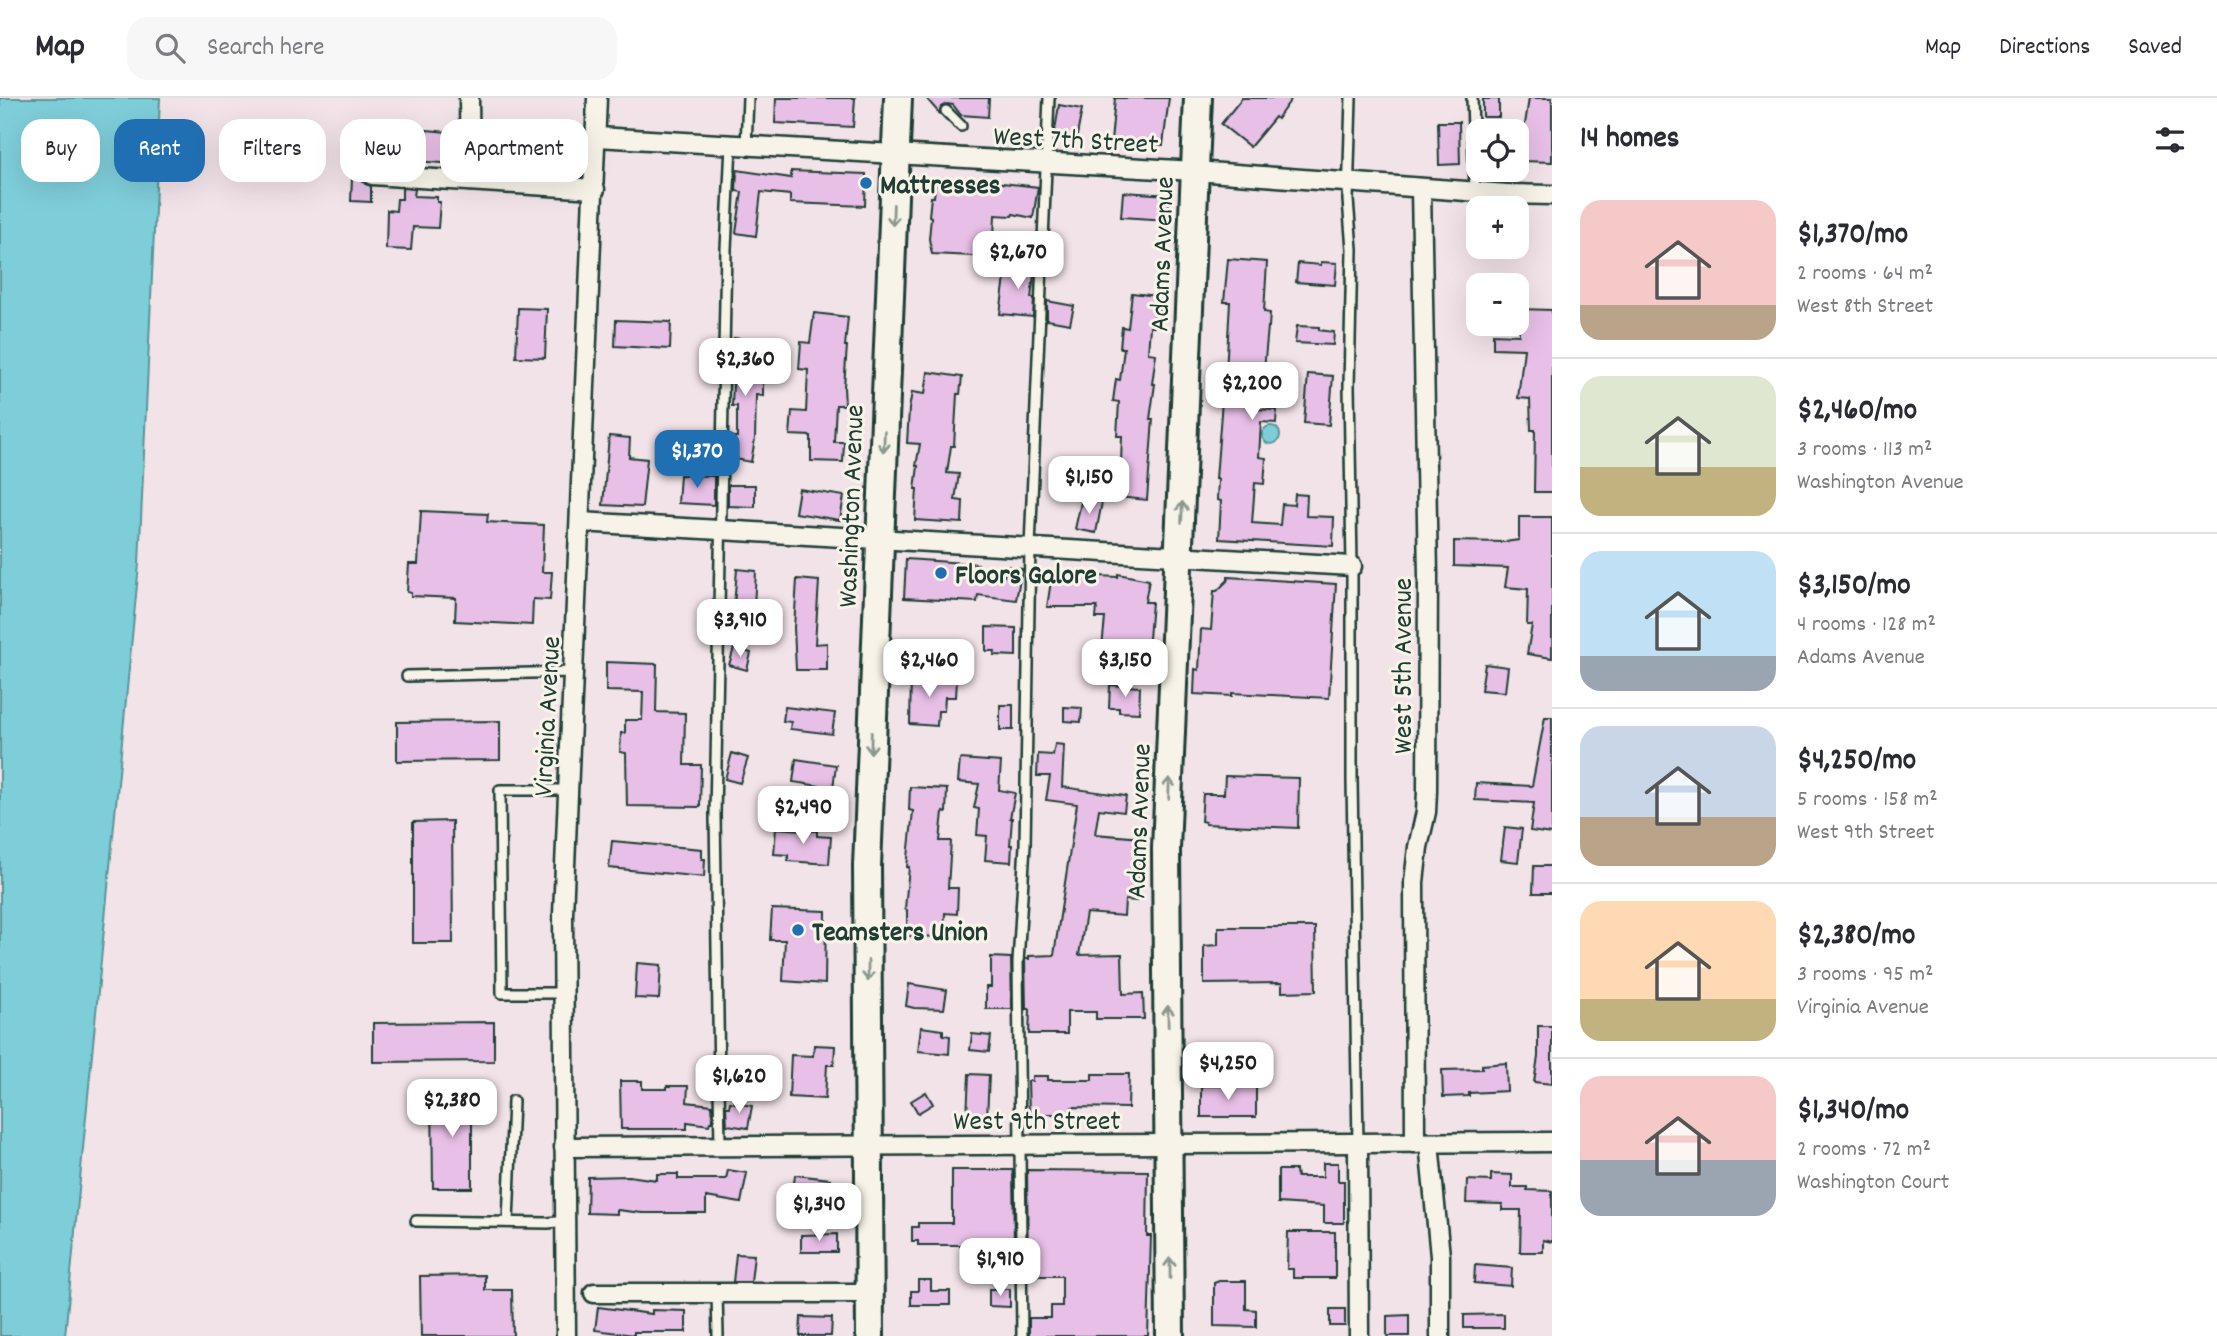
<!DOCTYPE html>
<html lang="en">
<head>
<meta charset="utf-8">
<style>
  body { margin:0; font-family:Dekko,sans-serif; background:#f7f7f7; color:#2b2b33; height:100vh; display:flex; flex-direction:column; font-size:26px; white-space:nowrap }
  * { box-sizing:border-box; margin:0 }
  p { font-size:23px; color:#7c7c81 }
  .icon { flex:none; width:38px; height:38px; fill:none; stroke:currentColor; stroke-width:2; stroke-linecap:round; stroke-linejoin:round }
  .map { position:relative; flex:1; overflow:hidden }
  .sheet { display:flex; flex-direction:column; background:#fff; width:665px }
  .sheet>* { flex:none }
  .top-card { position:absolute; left:21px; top:21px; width:665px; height:63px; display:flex; gap:14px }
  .buttons { position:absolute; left:1466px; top:21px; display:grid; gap:14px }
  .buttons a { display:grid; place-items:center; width:63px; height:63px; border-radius:14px; background:#fff; box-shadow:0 7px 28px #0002; font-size:35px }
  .price { position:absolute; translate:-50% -60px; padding:0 16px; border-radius:14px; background:#fff; color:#222; font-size:23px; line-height:46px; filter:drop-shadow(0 2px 4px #0008) }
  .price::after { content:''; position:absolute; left:50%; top:42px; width:21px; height:16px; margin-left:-10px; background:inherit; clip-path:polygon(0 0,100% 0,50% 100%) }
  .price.selected { background:#1f6fb2; color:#fff }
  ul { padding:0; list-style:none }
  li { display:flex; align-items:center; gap:21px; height:175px; padding:0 28px }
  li+li { border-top:2px solid #e1e1e2 }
  li span { display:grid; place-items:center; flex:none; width:196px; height:140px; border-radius:21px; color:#555 }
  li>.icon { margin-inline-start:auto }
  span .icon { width:84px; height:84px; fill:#fffc; stroke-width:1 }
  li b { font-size:30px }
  h2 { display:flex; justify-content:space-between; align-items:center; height:84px; padding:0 28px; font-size:30px }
  .pill { padding:0 24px; border-radius:21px; background:#fff; box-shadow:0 7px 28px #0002; font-size:24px; line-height:63px }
  .pill.selected { background:#1f6fb2; color:#fff }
  header { display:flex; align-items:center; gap:42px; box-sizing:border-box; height:98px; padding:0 35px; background:#fff; border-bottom:2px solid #e1e1e2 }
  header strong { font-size:33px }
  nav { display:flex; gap:38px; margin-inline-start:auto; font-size:24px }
  .search { width:490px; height:63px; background:#f7f7f7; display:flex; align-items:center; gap:18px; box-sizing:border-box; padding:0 24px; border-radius:21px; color:#7c7c81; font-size:26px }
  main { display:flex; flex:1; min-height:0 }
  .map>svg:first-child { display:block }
  .water { fill:#7eceda; stroke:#589498; stroke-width:2 }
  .building { fill:#e8bfe7; stroke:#1f3d34; stroke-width:2 }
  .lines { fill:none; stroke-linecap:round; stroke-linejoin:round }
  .lane-casing { stroke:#1f3d34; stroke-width:14 }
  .street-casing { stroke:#1f3d34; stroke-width:23 }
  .primary-casing { stroke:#1f3d34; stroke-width:32 }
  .lane { stroke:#f7f3e8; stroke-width:9 }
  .street { stroke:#f7f3e8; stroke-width:18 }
  .primary { stroke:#f7f3e8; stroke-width:26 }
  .oneway { stroke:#8b988e }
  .poi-dot { fill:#1f6fb2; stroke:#f7f3e8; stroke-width:2.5 }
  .labels { text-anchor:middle; stroke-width:6; stroke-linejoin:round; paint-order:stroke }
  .street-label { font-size:28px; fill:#1f3d34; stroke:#f7f3e8 }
  .poi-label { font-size:28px; font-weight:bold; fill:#1f3d34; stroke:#f7f3e8; text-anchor:start }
</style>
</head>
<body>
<header>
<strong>Map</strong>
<div class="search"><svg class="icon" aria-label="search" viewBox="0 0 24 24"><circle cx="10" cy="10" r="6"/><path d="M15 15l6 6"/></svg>Search here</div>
<nav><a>Map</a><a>Directions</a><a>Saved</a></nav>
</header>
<main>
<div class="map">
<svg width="1552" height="1238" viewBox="0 0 1552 1238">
  <rect width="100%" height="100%" fill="#f2e3e8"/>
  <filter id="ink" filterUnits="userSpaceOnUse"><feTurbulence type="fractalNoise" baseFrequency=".0143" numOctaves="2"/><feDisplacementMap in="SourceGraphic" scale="14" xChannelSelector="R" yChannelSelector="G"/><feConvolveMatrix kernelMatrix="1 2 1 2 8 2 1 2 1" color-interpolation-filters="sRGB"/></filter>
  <g filter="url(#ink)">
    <g class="water">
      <polygon points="0,0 160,0 139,466 65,1238 0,1238"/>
      <circle cx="1271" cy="337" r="9"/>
    </g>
    <g class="building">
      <polygon points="776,0 855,0 853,29 775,25"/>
      <polygon points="926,0 989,0 988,19 961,17 953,7 947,6 941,9 939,15"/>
      <polygon points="1115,0 1169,0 1163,47 1111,44"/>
      <polygon points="1242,0 1292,0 1277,21 1275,19 1250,49 1221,26"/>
      <polygon points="1529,0 1552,0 1552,64 1522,63 1522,49 1517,49 1517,33 1524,33"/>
      <rect x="1483" y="1" width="16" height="18"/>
      <polygon points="1059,7 1082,11 1076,43 1054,39"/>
      <polygon points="1438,24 1459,24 1460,66 1439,67"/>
      <polygon points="427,32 458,35 456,66 400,62 402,41 426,43"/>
      <polygon points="737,72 791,80 791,73 866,76 865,108 790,105 790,97 761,94 756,138 736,135 742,94 736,93"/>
      <polygon points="352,80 361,80 365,86 371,88 371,104 351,103"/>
      <polygon points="936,80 961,82 961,84 994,84 1038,89 1033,120 1013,116 1012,118 995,117 993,159 932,156 929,141 931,119 929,118 931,99 934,99"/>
      <polygon points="402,90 415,91 414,98 437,99 437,104 440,104 438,130 413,129 411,152 386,151 387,112 396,113 397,101 402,101"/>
      <polygon points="1123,94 1170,97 1168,122 1121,119"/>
      <polygon points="1228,161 1267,164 1264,214 1270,215 1269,229 1268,229 1264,272 1256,271 1256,285 1253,285 1252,311 1277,312 1276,325 1261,324 1259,359 1266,360 1264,386 1255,385 1252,425 1280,427 1282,406 1294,407 1295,396 1307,397 1306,418 1334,419 1333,448 1219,441 1221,403 1217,402 1218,381 1216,381 1222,302 1218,302 1219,274 1226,274 1230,204 1224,204"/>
      <polygon points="1321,164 1337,165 1335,187 1296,184 1298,165 1321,167"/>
      <polygon points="1007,165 1035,169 1031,200 1034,200 1033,219 1000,216"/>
      <polygon points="1132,195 1165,199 1164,213 1155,212 1154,229 1150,229 1148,255 1156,256 1152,286 1155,286 1150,321 1153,321 1147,402 1108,398 1109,378 1104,377 1106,363 1121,364 1122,338 1117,338 1119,304 1113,303 1116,281 1120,282 1124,250 1120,250 1122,229 1128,230"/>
      <polygon points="1047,203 1074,208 1070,226 1047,222"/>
      <polygon points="518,210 547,211 545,260 516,259"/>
      <polygon points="1519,211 1552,212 1552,394 1534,394 1535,332 1531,332 1530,301 1518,300 1524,251 1493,250 1493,236 1519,237"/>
      <polygon points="814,215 848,219 845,248 847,248 844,289 845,307 836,307 834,344 844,344 843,364 811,363 811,338 790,337 792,313 806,314 808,272 799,271 801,244 810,245"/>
      <polygon points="616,222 671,224 670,251 615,248"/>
      <polygon points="1297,228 1319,229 1319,232 1334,234 1333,247 1295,245"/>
      <polygon points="734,240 757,243 752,282 763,282 763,298 756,297 755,341 751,364 730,360 734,339 737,339 737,308 732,308 734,265 731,265"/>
      <polygon points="928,274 962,279 960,296 957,296 954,348 951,348 947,375 959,376 955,402 963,403 962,425 915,422 917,391 915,391 918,368 916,368 920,346 907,345 909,311 912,294 925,296"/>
      <polygon points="1308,276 1333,278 1329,327 1304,325"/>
      <polygon points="609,338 630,340 629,359 647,361 642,409 603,407"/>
      <polygon points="680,377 714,378 714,407 678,405"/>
      <polygon points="728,387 755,387 755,409 728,408"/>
      <polygon points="799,391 844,398 840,422 795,415"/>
      <polygon points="1082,400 1102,404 1096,435 1075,431"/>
      <polygon points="421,413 488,416 487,424 544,427 542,474 552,474 550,502 533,501 532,527 455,523 456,500 411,498 411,495 407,494 409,466 418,466"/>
      <polygon points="1519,419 1552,419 1552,560 1527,556 1532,527 1527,527 1528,491 1505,489 1508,470 1454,468 1454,443 1504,444 1519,442"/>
      <polygon points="906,461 978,466 977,474 1004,478 1006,468 1022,471 1016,502 978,497 977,504 904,500"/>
      <polygon points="737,471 756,473 754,509 734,508"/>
      <polygon points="1118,476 1149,482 1145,504 1152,504 1148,553 1102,550 1105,520 1096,520 1097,509 1047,509 1051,483 1075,486 1076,477 1118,479"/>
      <polygon points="1228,479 1336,486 1329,600 1232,595 1232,598 1194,596 1195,571 1199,572 1201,531 1211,532 1214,493 1217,493 1228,482"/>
      <polygon points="797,481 819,483 815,546 827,545 827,572 796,572 794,530"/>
      <polygon points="986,529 1016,530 1016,558 994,557 995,553 986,553"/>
      <polygon points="734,550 751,555 747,572 729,567"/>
      <polygon points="606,564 657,566 656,614 685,615 684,667 701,667 700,709 627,708 626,655 620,654 621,635 625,635 625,622 642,622 643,594 606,593"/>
      <polygon points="1485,566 1508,569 1505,594 1481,592"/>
      <polygon points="911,579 957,582 956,599 945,599 944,613 938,613 937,628 910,626"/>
      <polygon points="1110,587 1140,589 1139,615 1119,614 1119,610 1109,610"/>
      <rect x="1000" y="607" width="13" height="25"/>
      <polygon points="785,609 835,615 832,636 790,631 791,624 783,623"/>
      <polygon points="1064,609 1082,610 1081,624 1064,623"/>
      <polygon points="1545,619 1552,619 1552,736 1530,733 1534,705 1475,702 1476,685 1532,688"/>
      <polygon points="500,623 500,662 397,663 397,624"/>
      <polygon points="1055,646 1064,647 1062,689 1126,698 1124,714 1099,711 1095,736 1142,740 1137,803 1125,802 1124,818 1086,815 1079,857 1122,856 1123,896 1143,895 1144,921 1096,921 1096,914 1067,914 1067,936 1029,936 1030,911 1026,911 1025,861 1029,861 1029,858 1054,857 1077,706 1046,702 1050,678 1037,678 1038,656 1053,657"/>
      <polygon points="732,655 748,660 740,685 725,681"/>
      <polygon points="796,661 836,667 833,690 793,684"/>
      <polygon points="960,661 1001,664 999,692 1015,695 1010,720 1012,720 1010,747 1012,747 1011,764 985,762 987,738 977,737 979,711 974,710 979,686 958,684"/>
      <polygon points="1225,678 1299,680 1298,730 1205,726 1205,724 1201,723 1203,696 1224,696"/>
      <polygon points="910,689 947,691 946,715 943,714 940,743 951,743 948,790 958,790 957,816 945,815 944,839 907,838 907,812 905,811 909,769 907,769 913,713 909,712"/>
      <polygon points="452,723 453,845 413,845 413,724"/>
      <polygon points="1505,729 1522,731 1518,764 1501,762"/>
      <polygon points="776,730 817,733 817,738 831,739 829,766 788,763 788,757 774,756"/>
      <polygon points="612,743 702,751 702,761 705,761 704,779 609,770"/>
      <polygon points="1534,768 1552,768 1552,795 1533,795"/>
      <polygon points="772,811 826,813 825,886 783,883 785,842 770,842"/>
      <polygon points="1218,829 1315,829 1316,893 1282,894 1282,885 1204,886 1204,848 1218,847"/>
      <polygon points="991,859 1011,860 1012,911 986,911 986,889 991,889"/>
      <polygon points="637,865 661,867 659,901 635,900"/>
      <polygon points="909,886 947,892 944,911 914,910 906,908"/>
      <polygon points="494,924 494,963 373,964 373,925"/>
      <polygon points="1538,928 1552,928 1552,986 1534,984 1538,959"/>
      <polygon points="921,929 943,932 943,937 950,938 949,956 918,953"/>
      <polygon points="972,936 991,938 989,954 970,952"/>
      <polygon points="814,947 835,948 834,967 827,967 825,1001 789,999 791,957 813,958"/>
      <polygon points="729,960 754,960 755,976 729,976"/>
      <polygon points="1506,965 1507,993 1469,995 1469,998 1443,999 1442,972 1482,971 1482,967"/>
      <polygon points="969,976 989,977 987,1020 967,1019"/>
      <polygon points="1092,976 1129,976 1128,1010 1072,1009 1072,1016 1029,1016 1028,983 1032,983 1032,978 1048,978 1048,982 1092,982"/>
      <polygon points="620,983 642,983 642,991 667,991 667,988 688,988 687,1004 712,1007 713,1024 710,1024 709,1027 687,1024 687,1031 621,1031"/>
      <rect x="1201" y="988" width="55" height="31"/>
      <polygon points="472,992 472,1090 433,1090 432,993"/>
      <polygon points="926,994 933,1006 918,1015 911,1003"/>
      <polygon points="730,1004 752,1008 748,1030 727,1027 726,1009 729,1009"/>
      <polygon points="1323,1065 1338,1065 1338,1083 1344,1083 1344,1125 1324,1125 1324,1108 1278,1105 1278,1072 1296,1072 1297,1079 1323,1079"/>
      <polygon points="728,1072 747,1075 741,1105 706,1099 706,1115 642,1115 617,1112 617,1116 587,1115 588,1079 629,1078 657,1082 657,1076 678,1076 678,1081 726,1081"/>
      <polygon points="952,1072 1013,1072 1014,1147 918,1147 918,1143 912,1143 912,1129 918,1129 918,1125 952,1125"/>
      <polygon points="1027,1072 1148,1073 1147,1138 1151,1138 1148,1238 1029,1238 1029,1220 1051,1220 1051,1208 1062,1208 1062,1178 1028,1178"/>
      <polygon points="1491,1076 1512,1077 1512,1089 1527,1089 1527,1092 1552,1093 1552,1144 1543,1142 1543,1154 1520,1154 1521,1112 1502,1112 1502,1106 1466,1105 1467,1082 1491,1083"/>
      <polygon points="795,1077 830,1081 827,1114 795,1111 796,1100 792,1100"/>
      <polygon points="1288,1134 1335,1134 1335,1180 1293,1180 1293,1171 1287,1171"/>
      <polygon points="837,1136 837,1154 801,1154 801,1137"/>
      <polygon points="736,1156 754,1157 751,1184 733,1184"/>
      <polygon points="1475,1167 1512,1170 1511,1188 1474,1185"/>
      <polygon points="485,1177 485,1192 512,1192 513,1238 421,1238 420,1178"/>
      <polygon points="918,1182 931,1182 931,1193 950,1193 950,1207 911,1207 911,1193 918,1193"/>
      <polygon points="1219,1183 1246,1183 1246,1211 1256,1212 1256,1229 1214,1228 1214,1185"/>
      <polygon points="989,1191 1010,1191 1010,1209 989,1208"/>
      <polygon points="598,1209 652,1216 652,1212 686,1213 686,1234 634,1234 634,1237 595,1232"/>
      <rect x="1330" y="1211" width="15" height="17"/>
      <polygon points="1504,1216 1504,1230 1464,1230 1464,1217"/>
      <polygon points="1409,1217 1409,1238 1387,1238 1387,1218"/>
      <polygon points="801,1219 832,1220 831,1238 800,1238"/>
    </g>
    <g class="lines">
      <g class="lane-casing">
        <g id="lane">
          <polyline points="1351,0 1348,102 1352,151 1349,288 1352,468 1352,682 1358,1046"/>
          <polyline points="1472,0 1475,94"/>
          <polyline points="946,13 961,28"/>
          <polyline points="746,48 748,0"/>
          <polyline points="407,578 573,574"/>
          <polyline points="563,895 502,895 500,692 568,692"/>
          <polyline points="720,1050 715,717 726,151 731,47"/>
          <polyline points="416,1123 548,1125 565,1123"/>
          <polyline points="508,1124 513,1003"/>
          <polyline points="717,1195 718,1238"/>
          <polyline points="1022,1238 1018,865 1025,747 1030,449 1049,0"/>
        </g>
      </g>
      <g class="street-casing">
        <g id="street">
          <polyline points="469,0 470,83"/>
          <polyline points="597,39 1195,73 1507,96 1552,97"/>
          <polyline points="372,77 595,91"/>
          <polyline points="580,424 1352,468"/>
          <polyline points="1415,1045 1414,784 1418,749 1426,714 1427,693 1428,478 1421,90"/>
          <polyline points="1429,1045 1440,1158 1440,1238"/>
          <polyline points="1358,1046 1359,1238"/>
          <polyline points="564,1049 1552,1044"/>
          <polyline points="594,1195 869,1195"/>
          <polyline points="566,1238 563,816 597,0"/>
        </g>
      </g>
      <g class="primary-casing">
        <g id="primary">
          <polyline points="870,1238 867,768 898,0"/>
          <polyline points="1170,1238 1166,751 1198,0"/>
        </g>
      </g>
      <use href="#lane" class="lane"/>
      <use href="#street" class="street"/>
      <use href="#primary" class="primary"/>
    </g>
    <defs><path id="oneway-shaft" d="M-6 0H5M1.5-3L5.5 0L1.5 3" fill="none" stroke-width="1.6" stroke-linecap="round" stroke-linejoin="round" transform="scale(1.75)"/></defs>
    <g class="oneway">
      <use href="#oneway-shaft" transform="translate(893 117) rotate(92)"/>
      <use href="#oneway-shaft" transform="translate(884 344) rotate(92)"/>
      <use href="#oneway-shaft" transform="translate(1182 414) rotate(-88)"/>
      <use href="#oneway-shaft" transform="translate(871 645) rotate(92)"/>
      <use href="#oneway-shaft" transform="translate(1169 690) rotate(-88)"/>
      <use href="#oneway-shaft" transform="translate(868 873) rotate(90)"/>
      <use href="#oneway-shaft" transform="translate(1168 918) rotate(-91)"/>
      <use href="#oneway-shaft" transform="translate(1170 1170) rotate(-90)"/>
    </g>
  </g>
  <g class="poi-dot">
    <circle cx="866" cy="85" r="7"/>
    <circle cx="941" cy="475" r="7"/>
    <circle cx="798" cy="832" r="7"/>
  </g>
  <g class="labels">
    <g class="street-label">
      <text transform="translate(1076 40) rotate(3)" y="10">West 7th Street</text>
      <text transform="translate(1160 156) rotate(-88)" y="10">Adams Avenue</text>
      <text transform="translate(849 408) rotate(-88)" y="10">Washington Avenue</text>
      <text transform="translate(1401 568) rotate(-90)" y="10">West 5th Avenue</text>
      <text transform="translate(545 618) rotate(-87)" y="10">Virginia Avenue</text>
      <text transform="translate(1137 723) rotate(-88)" y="10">Adams Avenue</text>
      <text x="1037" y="1031">West 9th Street</text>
    </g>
    <g class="poi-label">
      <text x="880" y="95">Mattresses</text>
      <text x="955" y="485">Floors Galore</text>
      <text x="812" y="842">Teamsters Union</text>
    </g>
  </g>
</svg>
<div class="buttons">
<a><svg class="icon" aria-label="locate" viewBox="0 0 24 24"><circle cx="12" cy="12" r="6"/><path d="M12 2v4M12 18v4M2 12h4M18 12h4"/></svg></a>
<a>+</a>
<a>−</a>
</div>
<b class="price" style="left:1018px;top:193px">$2,670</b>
<b class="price" style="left:745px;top:300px">$2,360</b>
<b class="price" style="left:1252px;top:324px">$2,200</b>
<b class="price selected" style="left:697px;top:392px">$1,370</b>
<b class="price" style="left:1089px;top:418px">$1,150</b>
<b class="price" style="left:740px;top:561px">$3,910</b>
<b class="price" style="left:929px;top:601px">$2,460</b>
<b class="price" style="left:1125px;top:601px">$3,150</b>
<b class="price" style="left:803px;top:748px">$2,490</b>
<b class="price" style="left:1228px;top:1004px">$4,250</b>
<b class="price" style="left:739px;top:1017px">$1,620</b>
<b class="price" style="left:452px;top:1041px">$2,380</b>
<b class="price" style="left:819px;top:1145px">$1,340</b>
<b class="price" style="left:1000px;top:1200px">$1,910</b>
<div class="top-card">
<a class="pill">Buy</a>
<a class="pill selected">Rent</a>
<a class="pill">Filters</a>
<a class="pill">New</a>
<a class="pill">Apartment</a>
</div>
</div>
<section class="sheet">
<h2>14 homes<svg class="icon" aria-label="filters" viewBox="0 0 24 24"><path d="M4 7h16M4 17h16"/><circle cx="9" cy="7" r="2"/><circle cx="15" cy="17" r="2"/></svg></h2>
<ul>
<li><span style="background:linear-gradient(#f6c9c9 75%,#b9a48a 0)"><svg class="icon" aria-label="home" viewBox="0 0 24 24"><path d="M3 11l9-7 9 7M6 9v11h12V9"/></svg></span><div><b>$1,370/mo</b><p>2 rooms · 64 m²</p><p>West 8th Street</p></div></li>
<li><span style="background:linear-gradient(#dfe7d0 65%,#c2b280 0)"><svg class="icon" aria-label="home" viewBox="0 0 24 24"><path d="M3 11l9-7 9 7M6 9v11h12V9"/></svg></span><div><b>$2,460/mo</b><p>3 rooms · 113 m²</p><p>Washington Avenue</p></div></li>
<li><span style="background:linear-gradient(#bfe0f5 75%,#9aa5b1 0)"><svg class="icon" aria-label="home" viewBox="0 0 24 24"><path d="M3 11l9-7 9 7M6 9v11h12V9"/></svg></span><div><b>$3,150/mo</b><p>4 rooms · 128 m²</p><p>Adams Avenue</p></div></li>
<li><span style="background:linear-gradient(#c9d6e8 65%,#b9a48a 0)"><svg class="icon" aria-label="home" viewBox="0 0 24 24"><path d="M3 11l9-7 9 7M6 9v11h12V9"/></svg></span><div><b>$4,250/mo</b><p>5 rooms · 158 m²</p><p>West 9th Street</p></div></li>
<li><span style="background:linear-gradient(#ffd9b3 70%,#c2b280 0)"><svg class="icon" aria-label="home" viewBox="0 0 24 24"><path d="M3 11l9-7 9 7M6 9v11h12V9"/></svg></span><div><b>$2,380/mo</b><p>3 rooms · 95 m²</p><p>Virginia Avenue</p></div></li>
<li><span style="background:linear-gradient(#f6c9c9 60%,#9aa5b1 0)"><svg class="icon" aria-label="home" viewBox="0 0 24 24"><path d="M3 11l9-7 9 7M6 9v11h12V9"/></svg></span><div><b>$1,340/mo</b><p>2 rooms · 72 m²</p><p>Washington Court</p></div></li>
</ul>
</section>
</main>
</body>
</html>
